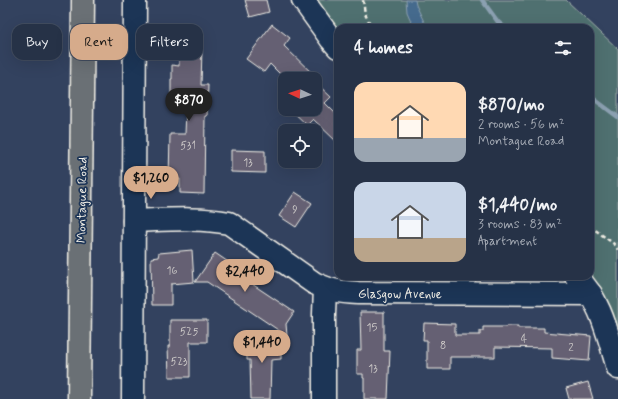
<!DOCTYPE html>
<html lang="en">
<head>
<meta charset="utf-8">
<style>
  body { margin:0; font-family:Mynerve,sans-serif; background:#2e3a4e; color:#f1f3f6; height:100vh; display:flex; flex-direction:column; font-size:15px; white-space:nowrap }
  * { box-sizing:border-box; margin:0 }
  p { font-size:13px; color:#a4aab4 }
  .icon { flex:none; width:22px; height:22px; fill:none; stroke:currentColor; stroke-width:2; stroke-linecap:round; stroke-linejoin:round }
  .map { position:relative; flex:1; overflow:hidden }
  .sheet { position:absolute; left:334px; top:24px; width:260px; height:256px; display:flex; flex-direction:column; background:#263247; border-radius:12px; box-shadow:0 4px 16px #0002,0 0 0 1px #424d60 }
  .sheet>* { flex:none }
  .guide { position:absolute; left:12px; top:24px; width:262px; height:36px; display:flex; gap:8px }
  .needle { width:26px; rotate:274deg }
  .controls { position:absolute; left:278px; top:72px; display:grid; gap:8px }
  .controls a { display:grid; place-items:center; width:44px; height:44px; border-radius:8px; background:#263247; box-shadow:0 4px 16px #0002,0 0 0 1px #424d60; font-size:20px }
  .price { position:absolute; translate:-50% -34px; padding:0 9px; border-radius:14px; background:#d6ab8b; color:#111; font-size:13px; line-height:26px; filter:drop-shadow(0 1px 2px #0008) }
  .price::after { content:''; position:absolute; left:50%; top:24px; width:12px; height:9px; margin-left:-6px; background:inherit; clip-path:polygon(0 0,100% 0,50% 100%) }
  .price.selected { background:#222; color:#fff }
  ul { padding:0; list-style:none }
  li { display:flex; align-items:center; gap:12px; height:100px; padding:0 20px }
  li span { display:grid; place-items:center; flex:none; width:112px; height:80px; border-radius:12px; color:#555 }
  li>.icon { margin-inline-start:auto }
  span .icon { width:48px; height:48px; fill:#fffc; stroke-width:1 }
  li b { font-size:17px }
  h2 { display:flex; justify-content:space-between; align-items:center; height:48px; padding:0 20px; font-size:17px }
  .tag { padding:0 14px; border-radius:12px; background:#263247; box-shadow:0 4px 16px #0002,0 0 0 1px #424d60; font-size:14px; line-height:36px }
  .tag.selected { background:#d6ab8b; color:#111 }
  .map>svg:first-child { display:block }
  .green { fill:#507070; stroke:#a2b0ac }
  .water { fill:#456a8d; stroke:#8ba0b1 }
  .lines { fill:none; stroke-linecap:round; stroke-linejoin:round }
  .stream { stroke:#8ba0b1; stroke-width:4.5 }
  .building { fill:#656073; stroke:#f4f1e8 }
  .minor-casing { stroke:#f4f1e8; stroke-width:25 }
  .major-casing { stroke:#f4f1e8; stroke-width:25 }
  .path { stroke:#f4f1e8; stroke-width:2.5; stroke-dasharray:4 3; stroke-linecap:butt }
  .minor { stroke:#1d3557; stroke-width:22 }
  .major { stroke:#6a7074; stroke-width:22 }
  .labels { text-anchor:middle; stroke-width:3.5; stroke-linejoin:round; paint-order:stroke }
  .number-label { font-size:11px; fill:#d0cdcb }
  .street-label { font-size:13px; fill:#f4f1e8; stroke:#1d3557 }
</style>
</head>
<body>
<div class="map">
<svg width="618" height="399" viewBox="0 0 618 399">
  <rect width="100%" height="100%" fill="#33425f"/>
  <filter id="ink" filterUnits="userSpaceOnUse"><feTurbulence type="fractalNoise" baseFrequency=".025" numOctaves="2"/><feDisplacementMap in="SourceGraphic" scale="8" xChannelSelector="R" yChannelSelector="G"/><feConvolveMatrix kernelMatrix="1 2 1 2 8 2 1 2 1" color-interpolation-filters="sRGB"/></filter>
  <g filter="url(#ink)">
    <polygon class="green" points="303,0 566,0 618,49 618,372 590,276 590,28 338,28 338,41"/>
    <polygon class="water" points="406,0 415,0 416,5 427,28 414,28 407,12"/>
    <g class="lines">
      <g class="stream">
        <polyline points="482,0 498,22 505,28"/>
        <polyline points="590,96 618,117"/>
      </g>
    </g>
    <g class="building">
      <polygon points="245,0 266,0 269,12 250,17"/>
      <polygon points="272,24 290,38 284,46 318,79 285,79 270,64 264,72 246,59"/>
      <polygon points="179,47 202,48 201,85 208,85 207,116 205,116 204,194 180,193 180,179 169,178 170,134 185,134 186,110 171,110 171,79 172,79 172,65 179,66"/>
      <polygon points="315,82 331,97 325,103 338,116 338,143 313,119 307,125 290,109 315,109"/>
      <polygon points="231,150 265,151 265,173 231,172"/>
      <polygon points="295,192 312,203 296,227 279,216"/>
      <polygon points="192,250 194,282 171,284 171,305 152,305 151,258 158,257 159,253"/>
      <polygon points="215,253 243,272 240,276 294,312 286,324 287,336 207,282 195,282"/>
      <polygon points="360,312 384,312 384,351 390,351 388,399 364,399 364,378 363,378 363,374 357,374 357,350 361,350"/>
      <polygon points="170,320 207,320 207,342 190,342 190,377 169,377 168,346 170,346"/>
      <polygon points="424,323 455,324 455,335 480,335 480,331 483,331 483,327 506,327 506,326 518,326 518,328 544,328 544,332 591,336 589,361 552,358 552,348 495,347 495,357 450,357 450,369 427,369 427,340 423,340"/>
      <polygon points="281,337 281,359 271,360 270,399 251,399 250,360 247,360 247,338"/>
      <polygon points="588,382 593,399 569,399 566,388"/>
    </g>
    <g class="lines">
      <g class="minor-casing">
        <g id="minor">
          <polyline points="303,0 331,39 338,47"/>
          <path d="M134,221C165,220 199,217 229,223L314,283C331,291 339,292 358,293L591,294"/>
          <path d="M576,276C601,300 608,336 618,368"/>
          <polyline points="133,399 135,0"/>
          <polyline points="324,399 324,314 325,288"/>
        </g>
      </g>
      <g class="major-casing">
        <polyline id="major" points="79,399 83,0"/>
      </g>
      <g class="path">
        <polyline points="363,0 365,14 372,28"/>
        <polyline points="590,226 614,244 618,250"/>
      </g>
      <use href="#minor" class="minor"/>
      <use href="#major" class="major"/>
    </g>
  </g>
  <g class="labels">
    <g class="number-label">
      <text x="188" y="149">531</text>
      <text x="248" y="166">13</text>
      <text x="295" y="213">9</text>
      <text x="172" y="274">16</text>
      <text x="372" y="331">15</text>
      <text x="189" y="335">525</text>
      <text x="524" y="342">4</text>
      <text x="443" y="349">8</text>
      <text x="571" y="351">2</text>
      <text x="179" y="365">523</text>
      <text x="373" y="372">13</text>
    </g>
    <g class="street-label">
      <text transform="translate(81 200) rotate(-89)" y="5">Montague Road</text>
      <text x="400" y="298">Glasgow Avenue</text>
    </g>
  </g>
</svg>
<div class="controls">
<a><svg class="needle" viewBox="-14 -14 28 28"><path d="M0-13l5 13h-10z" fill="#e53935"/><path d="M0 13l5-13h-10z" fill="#a4aab4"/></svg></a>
<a><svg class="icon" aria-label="locate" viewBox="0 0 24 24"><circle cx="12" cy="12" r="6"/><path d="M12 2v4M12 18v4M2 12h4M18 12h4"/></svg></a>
</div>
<b class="price selected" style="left:189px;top:122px">$870</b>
<b class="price" style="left:151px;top:200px">$1,260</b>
<b class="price" style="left:245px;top:293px">$2,440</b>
<b class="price" style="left:262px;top:364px">$1,440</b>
<div class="guide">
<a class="tag">Buy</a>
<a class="tag selected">Rent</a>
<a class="tag">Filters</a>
</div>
<section class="sheet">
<h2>4 homes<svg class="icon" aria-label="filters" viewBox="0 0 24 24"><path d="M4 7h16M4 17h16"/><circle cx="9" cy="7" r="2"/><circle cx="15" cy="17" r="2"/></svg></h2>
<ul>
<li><span style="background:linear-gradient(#ffd9b3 70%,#9aa5b1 0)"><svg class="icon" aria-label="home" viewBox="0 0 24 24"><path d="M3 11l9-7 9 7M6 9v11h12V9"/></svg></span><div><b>$870/mo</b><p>2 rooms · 56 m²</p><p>Montague Road</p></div></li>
<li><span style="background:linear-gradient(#c9d6e8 70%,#b9a48a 0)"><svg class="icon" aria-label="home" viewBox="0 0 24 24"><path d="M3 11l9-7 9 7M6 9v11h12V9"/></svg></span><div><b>$1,440/mo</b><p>3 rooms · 83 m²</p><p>Apartment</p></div></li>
</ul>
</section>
</div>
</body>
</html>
